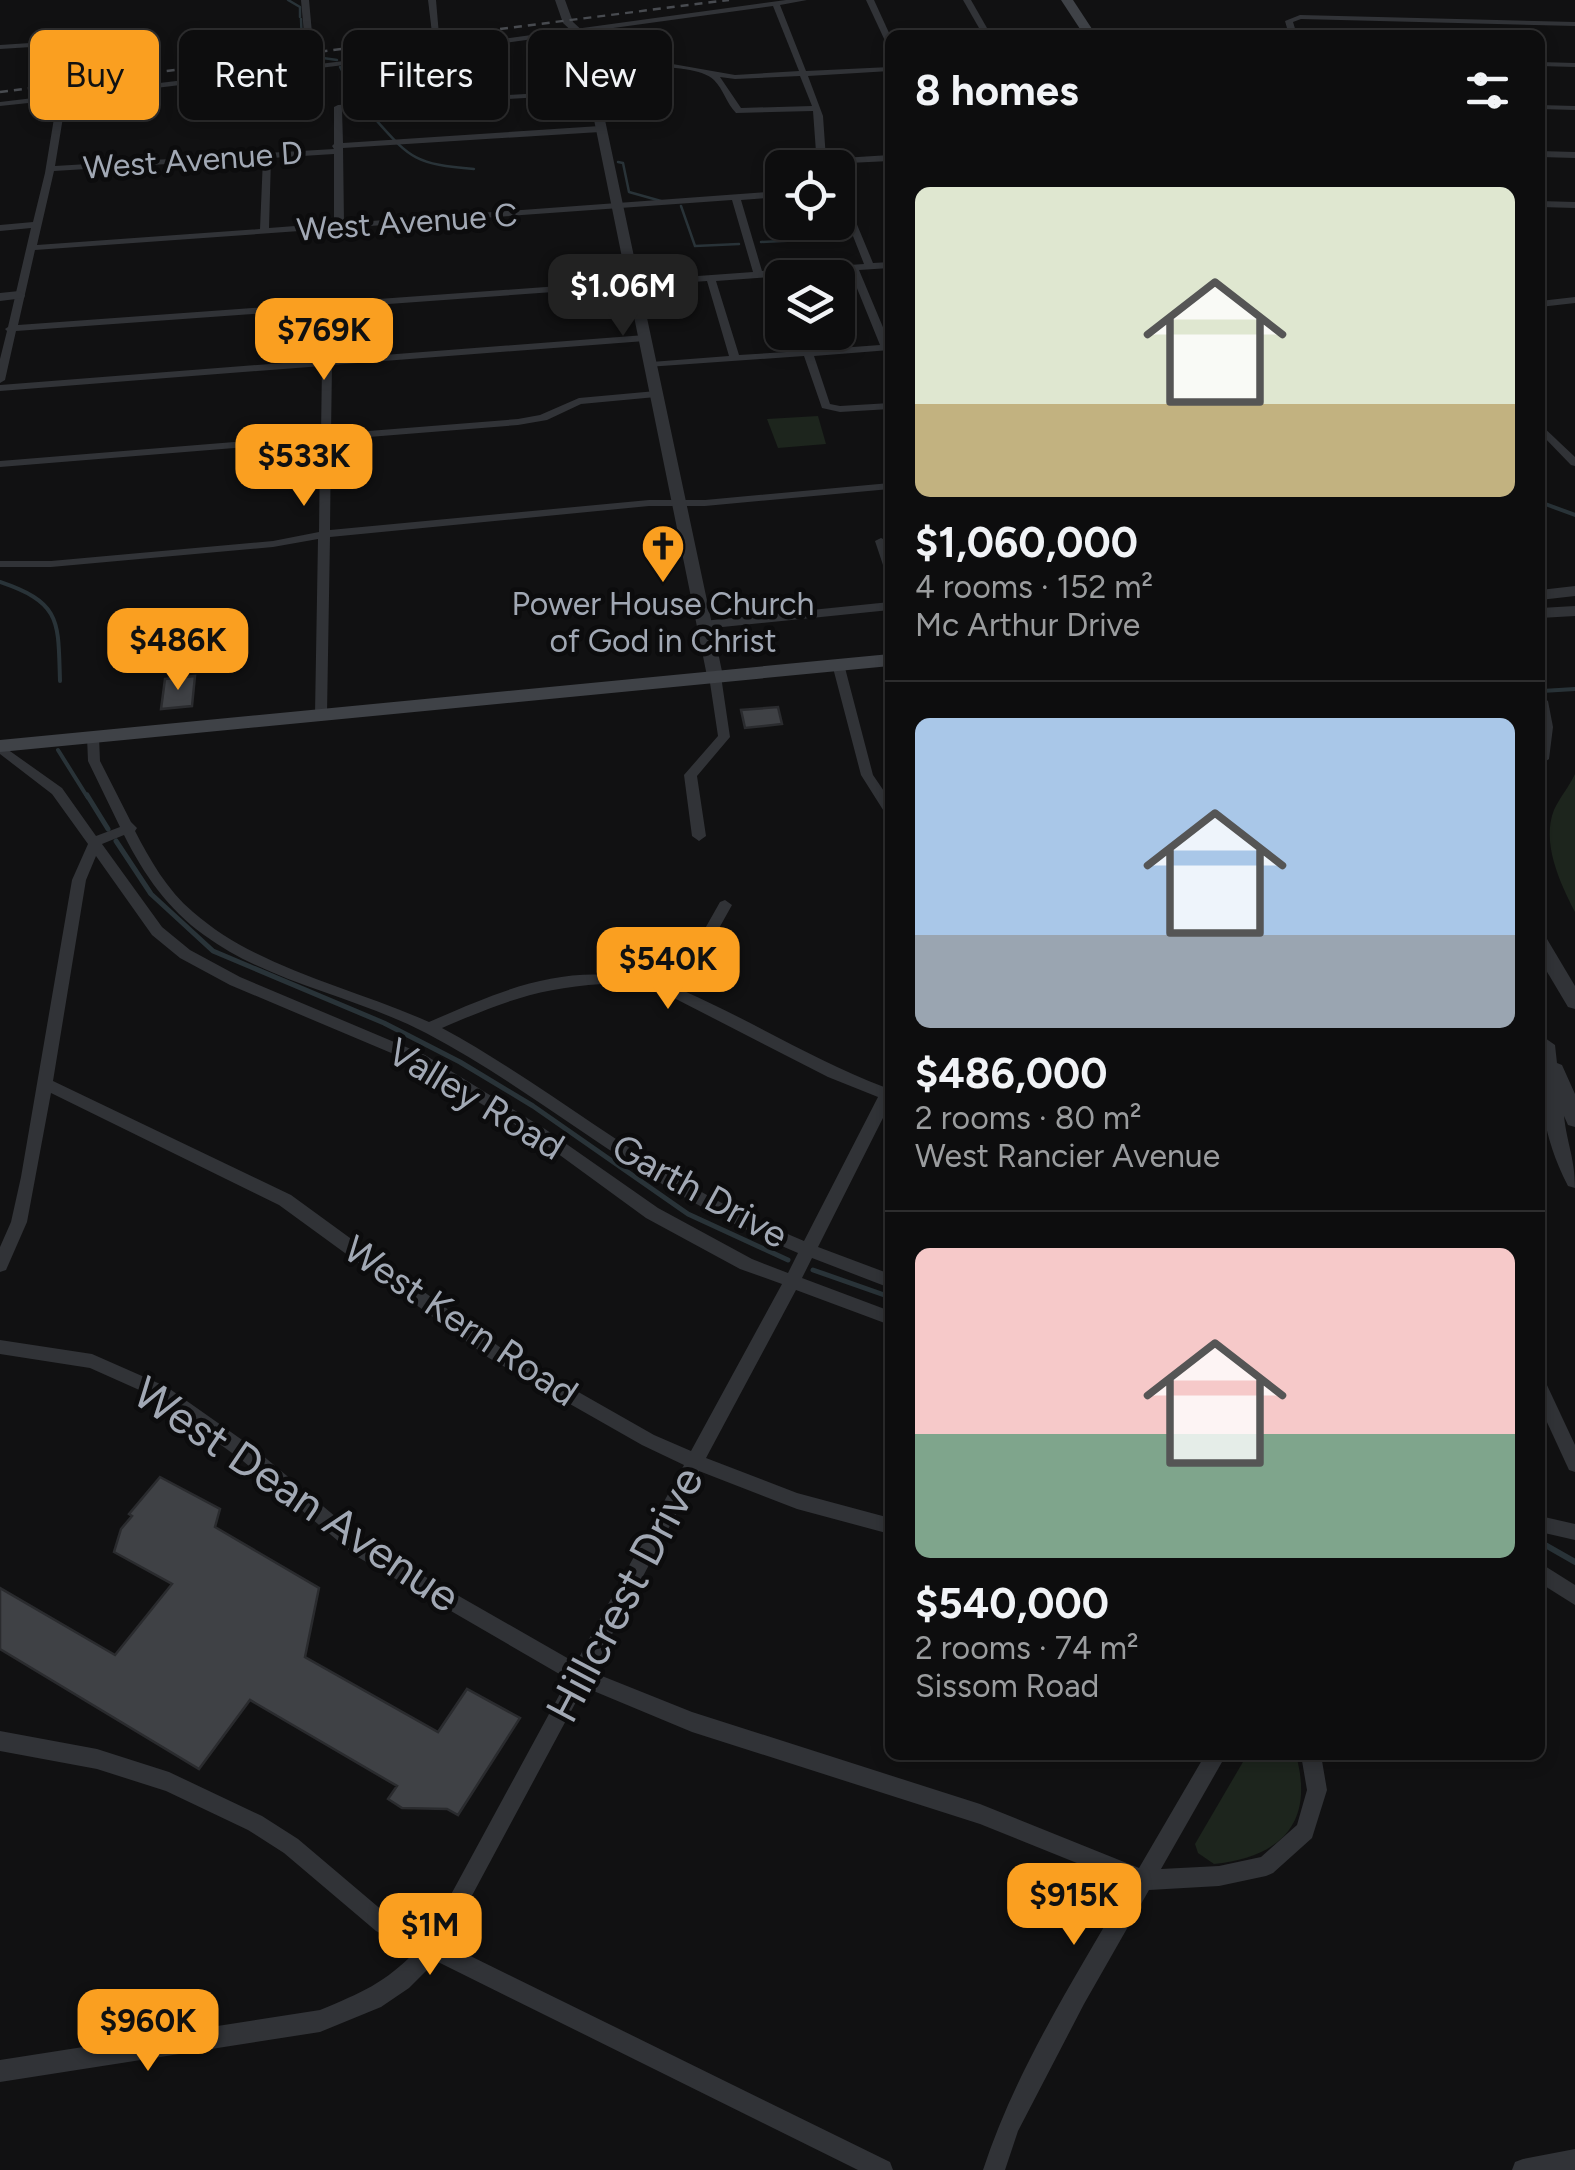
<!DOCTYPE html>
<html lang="en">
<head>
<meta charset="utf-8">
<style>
  body { margin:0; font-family:Figtree,sans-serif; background:#161617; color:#f1f3f6; height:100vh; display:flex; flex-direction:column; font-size:38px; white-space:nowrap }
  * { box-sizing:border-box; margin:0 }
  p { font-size:32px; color:#9a9c9e }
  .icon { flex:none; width:55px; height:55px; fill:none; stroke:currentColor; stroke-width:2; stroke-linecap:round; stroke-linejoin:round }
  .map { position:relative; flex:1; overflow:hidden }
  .details { position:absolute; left:885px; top:30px; width:660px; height:1730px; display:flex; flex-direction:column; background:#0d0d0e; border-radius:15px; box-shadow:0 5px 15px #0003,0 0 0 2px #2d2d2e }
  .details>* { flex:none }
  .banner { position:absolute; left:30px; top:30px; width:705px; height:90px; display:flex; gap:20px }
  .controls { position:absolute; left:765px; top:150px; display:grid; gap:20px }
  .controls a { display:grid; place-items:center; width:90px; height:90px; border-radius:15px; background:#0d0d0e; box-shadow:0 5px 15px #0003,0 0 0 2px #2d2d2e; font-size:50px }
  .price { position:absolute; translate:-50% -85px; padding:0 22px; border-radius:20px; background:#fa9f20; color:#111; font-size:32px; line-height:65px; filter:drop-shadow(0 2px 5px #0008) }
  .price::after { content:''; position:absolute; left:50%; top:60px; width:30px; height:22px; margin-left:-15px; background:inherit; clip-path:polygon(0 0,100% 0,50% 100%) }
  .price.selected { background:#222; color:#fff }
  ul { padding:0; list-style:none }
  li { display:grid; align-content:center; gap:20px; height:530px; padding:0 30px }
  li+li { border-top:2px solid #2d2d2e }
  li span { display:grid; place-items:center; height:310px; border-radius:15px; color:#555 }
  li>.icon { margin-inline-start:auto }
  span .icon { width:180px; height:180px; fill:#fffc; stroke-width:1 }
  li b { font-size:42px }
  h2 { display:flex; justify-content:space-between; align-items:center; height:120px; padding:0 30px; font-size:42px }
  .chip { padding:0 35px; border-radius:15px; background:#0d0d0e; box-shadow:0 5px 15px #0003,0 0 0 2px #2d2d2e; font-size:35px; line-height:90px }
  .chip.selected { background:#fa9f20; color:#111 }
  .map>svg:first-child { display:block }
  .green { fill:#1d251d }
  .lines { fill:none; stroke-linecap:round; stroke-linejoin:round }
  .stream-far3 { stroke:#293338; stroke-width:2.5 }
  .stream-far2 { stroke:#293338; stroke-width:4 }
  .stream-far1 { stroke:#293338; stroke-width:5 }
  .stream { stroke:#293338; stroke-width:6 }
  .building { fill:#3f4145; stroke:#2a2b2e; stroke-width:2.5 }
  .minor { fill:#313337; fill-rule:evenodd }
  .tertiary { fill:#313337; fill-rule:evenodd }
  .secondary { fill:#3f4247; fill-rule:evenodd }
  .rail { stroke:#484b50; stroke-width:2.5; stroke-dasharray:8 6; stroke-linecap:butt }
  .labels { text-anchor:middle; stroke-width:9; stroke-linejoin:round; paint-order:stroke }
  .far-street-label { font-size:32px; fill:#a1a8b4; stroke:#0c0c0d }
  .far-poi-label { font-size:32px; fill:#a1a8b4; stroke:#0c0c0d }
  .street-label { font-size:38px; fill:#a1a8b4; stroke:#0c0c0d }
  .near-street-label { font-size:45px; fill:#a1a8b4; stroke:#0c0c0d }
</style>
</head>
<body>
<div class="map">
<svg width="1575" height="2170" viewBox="0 0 1575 2170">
  <rect width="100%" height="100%" fill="#111112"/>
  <g class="green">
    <polygon points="818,416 826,444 778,448 767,419"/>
    <path d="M1575,774V912C1560,883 1541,842 1554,810C1560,797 1569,787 1575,774Z"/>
    <path d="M1247,1755H1296C1315,1824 1280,1857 1214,1864L1198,1853L1195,1844Z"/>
  </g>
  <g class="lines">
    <g class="stream-far3">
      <polyline points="288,0 300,7 300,17"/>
      <polyline points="301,19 302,45 313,52"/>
      <polyline points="323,58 337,60"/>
      <polyline points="340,67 359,102"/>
      <path d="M367,110C409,156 409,164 474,169"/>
      <polyline points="618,162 623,163 629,192 661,201"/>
      <polyline points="681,206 695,246 739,244"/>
      <polyline points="761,242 803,240"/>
    </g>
    <g class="stream-far2">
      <polyline points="1540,502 1575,515"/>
      <path d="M0,582C62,603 58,621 60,681"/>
      <polyline points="1542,691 1575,689"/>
      <polyline points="58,750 88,798"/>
    </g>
    <g class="stream-far1">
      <polyline points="87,795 108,829"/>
      <polyline points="116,841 151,894 213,951 384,1023 460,1062 533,1106 688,1214 788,1260"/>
      <polyline points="813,1270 890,1297"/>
    </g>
    <polyline class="stream" points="1540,1542 1575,1562"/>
  </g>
  <g class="building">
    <polygon points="195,676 192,706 161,709 165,679"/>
    <polygon points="778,707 782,724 745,728 741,710"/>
    <polygon points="160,1477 220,1509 215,1527 319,1588 305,1657 438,1732 467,1689 520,1718 458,1815 447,1809 402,1808 388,1799 397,1786 250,1700 199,1769 0,1649 0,1588 115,1655 172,1584 114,1552 121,1529 132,1516 129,1514"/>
  </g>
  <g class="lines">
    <g class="minor">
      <polygon points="301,0 309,0 313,44 309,46 305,44"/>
      <polygon points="428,0 436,0 439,35 432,33"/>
      <path d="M786,0H807L780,5L806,71L890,67V71L808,76L823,116L826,159L890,155V161L828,164L829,168H820L816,152L813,111L736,113C726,103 724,90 714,80C695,61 616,68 589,68L585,66L589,64L661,62L735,75L799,71L773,6L336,66L66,99L55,166L334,149L332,146L334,144V107L338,105L596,90V94H593L342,109L343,143L600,126L604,129L600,132L343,148L344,223L782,191V197L741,200L762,271L864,264L838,198V185L841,186L873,263L890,262V268L859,270L890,344V350L814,356L830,404L840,406L890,403V409L840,412L822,408L804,356L647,367L646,365L651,362L729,356L707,281L333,308L332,359L645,335L650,338L645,341L332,365L331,434L518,419L540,415L579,398L656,391L661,394L656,397L581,404L547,420L518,425L331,440L330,530L649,500H705L890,483V489L705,506H649L330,537L327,714L321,718L315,714L318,539L273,547L51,567H0V561H51L273,541L319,532L320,441L0,467V461L321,435L322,366L0,391V385L322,360L323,309L16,331L5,380L0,383V359L7,331L5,329L8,327L31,228L0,231V225L33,222L45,173L57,100L0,106V102L336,62ZM800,76L812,106L741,108L720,77L735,79ZM334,154V223L269,228L271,158ZM263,158L260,229L37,245L54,171ZM732,200L753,272L18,325L35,250ZM850,271L880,345L812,350L806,332H796L802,351L739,355L716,281Z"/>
      <polygon points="866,0 874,0 890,35 890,45 886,43"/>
      <polygon points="963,0 971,0 991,35 983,35"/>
      <polygon points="1300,15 1575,22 1575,26 1301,19 1293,22 1297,35 1289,35 1285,21"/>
      <polygon points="60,41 64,43 63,45 0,49 0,45"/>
      <polygon points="1540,62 1575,63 1575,67 1540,66"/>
      <polygon points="1540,105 1575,106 1575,110 1540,109"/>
      <polygon points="1540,151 1575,152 1575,158 1540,157"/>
      <polygon points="1540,201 1575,202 1575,208 1540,207"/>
      <polygon points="1575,297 1575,303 1540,307 1540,301"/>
      <polygon points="1540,424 1575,457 1575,466 1571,465 1540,433"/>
      <polygon points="881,538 887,541 890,551 890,571 884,568 875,541"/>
      <polygon points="890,602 890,610 703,629 697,625 703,621"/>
      <polygon points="838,660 844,664 873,775 890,800 890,814 885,813 861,775 832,664"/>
      <polygon points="715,672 721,676 730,737 697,776 706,836 699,841 692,836 684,775 718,736 709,676"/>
      <path d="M93,733L99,737L100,761L131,822L137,828L135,831C150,860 167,890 193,912C258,969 351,987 429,1022C516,984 577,958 672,987L720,902L725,900L732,905L684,991C752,1021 814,1060 884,1087L890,1083V1104L818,1247L890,1274V1288L812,1258L802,1278L890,1311V1325L796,1290L706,1458L797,1493L890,1518V1534L797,1509L699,1471L592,1672L692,1712L980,1804L1139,1868L1205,1755H1226L1161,1869L1219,1866L1261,1857L1297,1825L1307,1790L1301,1755H1321L1327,1790L1312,1838L1273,1873L1266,1876L1219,1886L1149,1890L1084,2004L1018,2131L1005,2170H983C1016,2069 1076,1976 1129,1884L980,1824L692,1732L584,1687L446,1944L890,2162L893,2170H858L436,1961L409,1988L381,2007L320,2032L0,2082V2060L320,2010C361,1993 385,1983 416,1951L376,1931L284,1853L248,1830L166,1791L97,1769L0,1751V1731L97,1749L169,1772L262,1816L298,1839L390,1917L429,1935L568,1679L356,1556L243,1461L155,1397L90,1368L0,1354V1340L92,1354L167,1387L255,1449L368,1544L576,1663L684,1465L642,1445L489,1358L279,1205L51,1093L27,1222L6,1270L0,1272V1247L11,1222L21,1177L72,880L88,844L52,794L0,754V744L62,788L96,836L120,827L88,761L87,737ZM124,835C144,875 168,909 204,935C269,983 355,996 426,1033C500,1072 567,1123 637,1168C688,1202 742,1229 798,1253L788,1273L752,1259L658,1208L545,1129L425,1055L240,977L190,950L162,927L102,844ZM96,856L152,935L180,958L230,985L415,1063L535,1137L646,1218L740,1269L782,1284L691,1451L654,1435L501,1348L291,1195L53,1081L86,880ZM602,984L642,988L674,998L828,1077L878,1097L804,1241C762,1223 720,1204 681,1180C600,1132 525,1073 442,1028C500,1003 538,988 602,984Z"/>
      <polygon points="1540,1381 1546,1383 1575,1445 1575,1472 1569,1470 1540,1407"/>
      <polygon points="1540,1516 1575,1524 1575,1540 1540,1532"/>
      <polygon points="1540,1563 1575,1585 1575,1605 1540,1583"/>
      <polygon points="1575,2149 1575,2170 1512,2170 1515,2162 1523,2159"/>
    </g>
    <g class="tertiary">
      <polygon points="555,0 565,0 573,22 587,35 723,676 715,681 707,676 577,36 563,23"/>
      <polygon points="19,291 25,295 24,298 0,301 0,293"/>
      <polygon points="1575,586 1575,596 1540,600 1540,590"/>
      <polygon points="1575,606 1575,616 1540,618 1540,608"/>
      <polygon points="1540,696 1548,701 1553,727 1549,759 1540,765"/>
      <polygon points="1540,937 1547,939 1575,986 1575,1009 1568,1007 1540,960"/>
      <path d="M1545,1038L1555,1045L1557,1063L1562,1065L1575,1094V1127L1568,1125L1564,1116C1567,1144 1575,1158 1575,1188L1568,1186C1541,1133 1540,1097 1540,1039Z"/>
    </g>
    <g class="secondary">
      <polygon points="1061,0 1073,0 1096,35 1084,35"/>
      <polygon points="890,654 890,666 0,752 0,740"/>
    </g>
    <polyline class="rail" points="0,92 729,0"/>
  </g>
  <defs>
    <g id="church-pin" transform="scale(2.25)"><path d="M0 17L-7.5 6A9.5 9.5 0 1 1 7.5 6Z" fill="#fa9f20" stroke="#0c0c0d"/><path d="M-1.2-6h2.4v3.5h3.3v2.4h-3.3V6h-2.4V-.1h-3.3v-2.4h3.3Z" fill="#111"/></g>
  </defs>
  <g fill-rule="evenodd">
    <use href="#church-pin" x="663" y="546"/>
  </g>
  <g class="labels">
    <g class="far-street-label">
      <text transform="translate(193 160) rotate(-4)" y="11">West Avenue D</text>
      <text transform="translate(407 222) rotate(-4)" y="11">West Avenue C</text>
    </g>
    <g class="far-poi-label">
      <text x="663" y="615">Power House Church<tspan x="663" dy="37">of God in Christ</tspan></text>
    </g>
    <g class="street-label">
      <text transform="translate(476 1099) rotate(31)" y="13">Valley Road</text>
      <text transform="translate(700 1191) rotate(29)" y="13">Garth Drive</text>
      <text transform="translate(461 1321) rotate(34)" y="13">West Kern Road</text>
    </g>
    <g class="near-street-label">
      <text transform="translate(297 1494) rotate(34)" y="16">West Dean Avenue</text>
      <text transform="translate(624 1594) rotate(-62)" y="16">Hillcrest Drive</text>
    </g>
  </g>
</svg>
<div class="controls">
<a><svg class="icon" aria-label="locate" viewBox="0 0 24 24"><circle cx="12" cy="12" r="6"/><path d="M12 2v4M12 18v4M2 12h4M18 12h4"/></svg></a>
<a><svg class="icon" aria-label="layers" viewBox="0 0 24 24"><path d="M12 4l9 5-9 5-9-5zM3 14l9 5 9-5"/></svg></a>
</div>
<b class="price selected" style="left:623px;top:339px">$1.06M</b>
<b class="price" style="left:324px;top:383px">$769K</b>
<b class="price" style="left:304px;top:509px">$533K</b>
<b class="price" style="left:178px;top:693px">$486K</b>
<b class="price" style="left:668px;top:1012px">$540K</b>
<b class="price" style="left:1074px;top:1948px">$915K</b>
<b class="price" style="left:430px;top:1978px">$1M</b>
<b class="price" style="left:148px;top:2074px">$960K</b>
<div class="banner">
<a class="chip selected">Buy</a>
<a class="chip">Rent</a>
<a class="chip">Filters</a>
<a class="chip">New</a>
</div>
<section class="details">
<h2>8 homes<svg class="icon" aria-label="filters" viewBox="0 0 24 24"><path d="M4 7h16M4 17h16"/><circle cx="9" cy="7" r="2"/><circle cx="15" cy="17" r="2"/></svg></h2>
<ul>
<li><span style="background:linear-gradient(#dfe7d0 70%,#c2b280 0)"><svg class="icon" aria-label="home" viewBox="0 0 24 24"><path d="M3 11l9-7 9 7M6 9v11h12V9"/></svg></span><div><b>$1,060,000</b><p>4 rooms · 152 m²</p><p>Mc Arthur Drive</p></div></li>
<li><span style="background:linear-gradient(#a9c7e8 70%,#9aa5b1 0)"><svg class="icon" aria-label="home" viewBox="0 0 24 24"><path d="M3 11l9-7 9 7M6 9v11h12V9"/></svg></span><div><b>$486,000</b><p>2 rooms · 80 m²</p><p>West Rancier Avenue</p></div></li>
<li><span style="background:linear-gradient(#f6c9c9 60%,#7fa58c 0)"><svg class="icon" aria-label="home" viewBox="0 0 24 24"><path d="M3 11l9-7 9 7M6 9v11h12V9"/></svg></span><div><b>$540,000</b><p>2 rooms · 74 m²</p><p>Sissom Road</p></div></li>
</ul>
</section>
</div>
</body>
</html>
